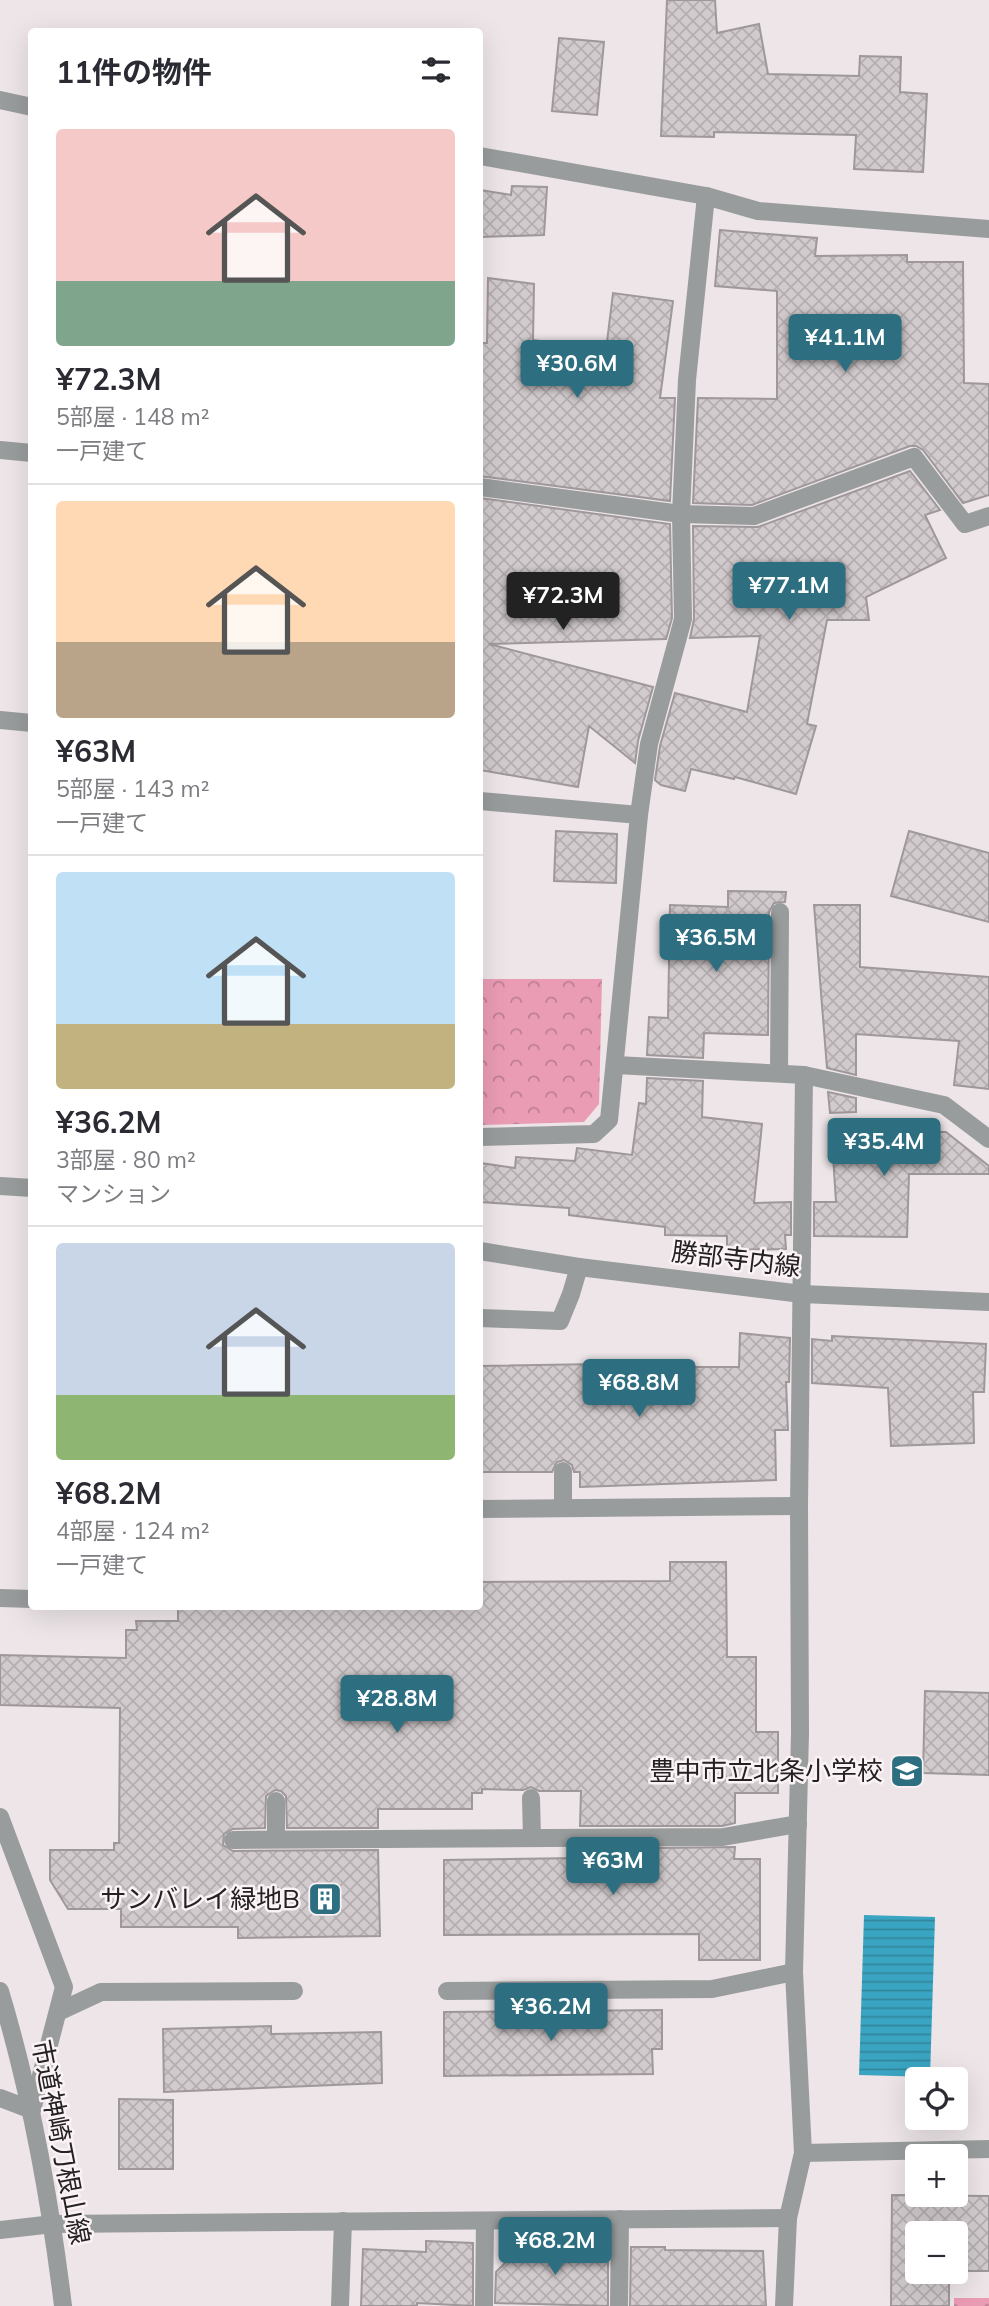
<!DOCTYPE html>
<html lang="ja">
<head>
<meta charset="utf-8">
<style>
  body { margin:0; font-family:Mulish,"Noto Sans JP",sans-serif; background:#f7f7f7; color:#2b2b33; height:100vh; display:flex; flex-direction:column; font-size:26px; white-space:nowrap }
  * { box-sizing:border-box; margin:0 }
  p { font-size:23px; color:#7c7c81 }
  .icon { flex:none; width:38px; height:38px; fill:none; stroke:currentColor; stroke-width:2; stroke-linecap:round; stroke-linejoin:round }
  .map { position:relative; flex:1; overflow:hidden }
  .side { position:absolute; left:28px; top:28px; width:455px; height:1582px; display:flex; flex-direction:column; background:#fff; border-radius:7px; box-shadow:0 7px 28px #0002 }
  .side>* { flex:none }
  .tools { position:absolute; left:905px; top:2067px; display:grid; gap:14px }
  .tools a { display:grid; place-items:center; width:63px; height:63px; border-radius:7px; background:#fff; box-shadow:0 7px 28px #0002; font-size:35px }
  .price { position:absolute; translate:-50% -60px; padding:0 16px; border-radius:7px; background:#2d6f81; color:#fff; font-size:23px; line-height:46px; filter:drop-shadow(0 2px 4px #0008) }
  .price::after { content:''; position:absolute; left:50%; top:42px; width:21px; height:16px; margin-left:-10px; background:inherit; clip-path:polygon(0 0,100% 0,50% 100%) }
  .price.on { background:#222; color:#fff }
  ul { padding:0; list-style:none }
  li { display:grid; align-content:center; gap:14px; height:371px; padding:0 28px }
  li+li { border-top:2px solid #e1e1e2 }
  li span { display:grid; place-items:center; height:217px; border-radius:7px; color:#555 }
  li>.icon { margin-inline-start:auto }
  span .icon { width:126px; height:126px; fill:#fffc; stroke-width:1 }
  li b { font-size:30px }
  h2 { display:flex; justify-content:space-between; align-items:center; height:84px; padding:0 28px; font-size:30px }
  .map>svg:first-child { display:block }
  .park { fill:url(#park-crowns) }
  .water { fill:url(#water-rules) }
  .building { fill:url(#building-cross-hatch); stroke:#9f989a; stroke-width:2 }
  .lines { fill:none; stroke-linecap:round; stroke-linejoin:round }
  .minor { stroke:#999c9d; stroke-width:18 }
  .tertiary { stroke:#999c9d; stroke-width:18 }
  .labels { text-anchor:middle; stroke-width:5; stroke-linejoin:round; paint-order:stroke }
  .street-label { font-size:26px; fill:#242122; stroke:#faf2f4 }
  .poi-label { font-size:26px; fill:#242122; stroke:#faf2f4; text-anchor:end }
</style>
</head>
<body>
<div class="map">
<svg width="989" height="2306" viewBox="0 0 989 2306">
  <defs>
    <pattern id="park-crowns" width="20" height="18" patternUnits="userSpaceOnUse" patternTransform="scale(1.75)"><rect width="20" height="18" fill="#ea9cb4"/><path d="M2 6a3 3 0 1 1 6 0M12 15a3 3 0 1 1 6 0" fill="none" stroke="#bd7f92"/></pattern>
    <pattern id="water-rules" width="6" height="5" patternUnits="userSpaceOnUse" patternTransform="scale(1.75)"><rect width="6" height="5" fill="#3aa5c2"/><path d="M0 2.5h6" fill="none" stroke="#31869d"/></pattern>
    <pattern id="building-cross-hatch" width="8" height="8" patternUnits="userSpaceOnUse" patternTransform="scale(1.75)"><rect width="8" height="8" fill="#d2cbcd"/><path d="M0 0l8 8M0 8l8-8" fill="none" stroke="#b4aeb0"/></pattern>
  </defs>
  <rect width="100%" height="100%" fill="#ede5e7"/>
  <g class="park">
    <polygon points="480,979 602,979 599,1104 584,1122 480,1125"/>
    <rect x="954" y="2298" width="35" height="8"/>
  </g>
  <polygon class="water" points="864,1915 935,1917 930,2077 859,2075"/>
  <g class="building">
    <polygon points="667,0 715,0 717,33 759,24 768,74 859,76 860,56 901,57 900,92 927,94 923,172 854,169 856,135 714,132 714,137 661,136"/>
    <polygon points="559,38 604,42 597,115 552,111"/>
    <polygon points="512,186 547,187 544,235 480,237 480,190 511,195"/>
    <polygon points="720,230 817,238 815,256 907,255 907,262 963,262 964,383 989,384 989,495 963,503 923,450 916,446 910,446 752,505 693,503 698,398 777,399 777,291 715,286"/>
    <polygon points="488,278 534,284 533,340 606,350 613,293 673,301 660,398 675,398 670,501 480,476 480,343 487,343"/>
    <polygon points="910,471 940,510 925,515 946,558 866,597 869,620 827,620 807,724 816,726 796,794 735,777 734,779 691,769 685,791 661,785 655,780 660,746 675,693 747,712 760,636 690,638 694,619 693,526 758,527"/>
    <polygon points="480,498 670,524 672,618 666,639 489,644 653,687 638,741 635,763 589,726 578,787 480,770"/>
    <polygon points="556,831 617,834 616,883 554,881"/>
    <polygon points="909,831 989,853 989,922 891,896"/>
    <polygon points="728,891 786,892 785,902 774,903 769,912 768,1035 704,1033 703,1058 647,1055 649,1017 668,1018 670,905 728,907"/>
    <polygon points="814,905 860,905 860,967 989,977 989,1089 954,1085 959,1041 856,1034 856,1075 827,1068"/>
    <polygon points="647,1078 703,1081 702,1117 762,1124 754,1203 791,1202 791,1235 785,1235 786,1249 727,1250 727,1236 665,1235 665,1227 569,1215 569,1208 480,1202 480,1163 515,1168 516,1157 575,1161 577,1148 632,1155 639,1103 646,1104"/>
    <polygon points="828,1092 856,1098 856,1112 830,1113"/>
    <polygon points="868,1122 868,1132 946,1132 989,1166 989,1174 909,1174 907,1237 814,1236 814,1202 836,1202 831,1124"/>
    <polygon points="740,1333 790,1338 789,1382 786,1382 788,1430 775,1430 776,1480 580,1487 580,1472 574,1472 572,1465 564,1460 557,1462 552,1472 480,1472 480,1366 658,1363 658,1367 739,1367"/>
    <polygon points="832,1336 986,1344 984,1392 973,1392 974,1443 891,1446 888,1388 812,1383 812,1339 832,1341"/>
    <polygon points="670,1562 726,1562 727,1657 756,1657 756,1732 778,1732 778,1793 735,1793 735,1823 722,1826 580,1826 581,1791 539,1791 531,1787 523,1790 482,1789 482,1793 472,1793 472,1809 378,1809 378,1828 287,1828 286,1796 281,1791 275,1790 266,1796 265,1828 233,1829 224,1834 223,1845 233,1851 378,1850 380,1936 238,1938 238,1927 121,1927 121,1909 68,1909 50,1880 50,1850 114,1850 114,1843 119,1843 120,1708 0,1705 0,1655 126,1658 126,1630 137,1630 136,1621 178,1621 178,1606 480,1606 480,1582 670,1581"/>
    <polygon points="925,1691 989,1693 989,1775 923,1773"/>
    <polygon points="735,1847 734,1859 760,1859 760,1960 699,1960 699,1934 444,1935 444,1860 580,1858 580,1849"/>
    <polygon points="662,2010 662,2049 652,2049 653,2074 444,2076 444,2012"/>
    <polygon points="271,2026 271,2034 381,2032 382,2083 164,2092 163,2029"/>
    <polygon points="119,2099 173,2100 173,2169 119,2169"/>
    <polygon points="892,2195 989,2196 989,2271 956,2271 956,2233 917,2233 917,2272 949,2272 949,2306 891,2306"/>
    <polygon points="426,2241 473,2243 473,2306 417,2303 417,2306 361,2306 363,2249 426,2252"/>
    <polygon points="522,2246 608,2247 608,2306 495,2303 496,2272"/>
    <polygon points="631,2247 665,2247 665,2250 763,2251 766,2306 630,2306"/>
  </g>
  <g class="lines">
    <g class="minor">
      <polyline points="0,100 32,107"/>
      <polyline points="480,156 706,196 758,211 989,229"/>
      <polyline points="0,450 32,453"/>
      <polyline points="480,487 681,514 754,516 914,457 965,524 989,516"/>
      <polyline points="0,720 32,723"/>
      <polyline points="480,801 639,815"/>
      <polyline points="616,1065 804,1075 944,1105 989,1139"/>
      <polyline points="779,1073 780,912"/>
      <polyline points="480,1137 594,1134 609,1120 639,815 649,744 683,619 681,514 687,380 706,196"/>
      <polyline points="480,1318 560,1321 571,1294 579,1267"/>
      <polyline points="563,1471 563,1508"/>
      <polyline points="480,1509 799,1506"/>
      <polyline points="0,1598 32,1599"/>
      <polyline points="531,1798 532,1838"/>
      <polyline points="276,1801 276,1839"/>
      <polyline points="0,1817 64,1987 32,2110 0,2098"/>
      <polyline points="233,1840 723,1837 798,1824"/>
      <polyline points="447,1991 712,1989 794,1972"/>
      <polyline points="58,2012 101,1992 294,1991"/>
      <polyline points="803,2153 989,2149"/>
      <polyline points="0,2230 53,2224 788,2218"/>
      <polyline points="340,2306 343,2221"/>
      <polyline points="484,2306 485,2221"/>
      <polyline points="619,2306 620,2219"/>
      <polyline points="784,2306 788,2218 803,2153 794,1972 800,1733 799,1506 804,1075"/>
    </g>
    <g class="tertiary">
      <polyline points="0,1186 32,1188"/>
      <polyline points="480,1251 579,1267 802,1294 989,1302"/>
      <path d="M0,1991C31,2094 50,2199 63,2306"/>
    </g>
  </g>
  <defs>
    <g id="school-square" transform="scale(1.75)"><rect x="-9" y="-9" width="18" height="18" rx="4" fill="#2d6f81" stroke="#faf2f4"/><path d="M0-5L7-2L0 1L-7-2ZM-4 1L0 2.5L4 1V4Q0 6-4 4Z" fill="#fff"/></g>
    <g id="building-square" transform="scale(1.75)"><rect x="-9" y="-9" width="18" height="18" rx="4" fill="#2d6f81" stroke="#faf2f4"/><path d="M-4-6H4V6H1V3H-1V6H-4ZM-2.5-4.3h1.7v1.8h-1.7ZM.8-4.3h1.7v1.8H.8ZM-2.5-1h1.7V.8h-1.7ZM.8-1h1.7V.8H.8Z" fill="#fff"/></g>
  </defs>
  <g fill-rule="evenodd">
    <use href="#school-square" x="907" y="1771"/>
    <use href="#building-square" x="325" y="1899"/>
  </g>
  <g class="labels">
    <g class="street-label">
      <text transform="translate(736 1259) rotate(7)" y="9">勝部寺内線</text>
      <text transform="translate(61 2142) rotate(79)" y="9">市道神崎刀根山線</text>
    </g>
    <g class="poi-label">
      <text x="883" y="1780">豊中市立北条小学校</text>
      <text x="300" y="1908">サンバレイ緑地B</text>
    </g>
  </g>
</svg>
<div class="tools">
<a><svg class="icon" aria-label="locate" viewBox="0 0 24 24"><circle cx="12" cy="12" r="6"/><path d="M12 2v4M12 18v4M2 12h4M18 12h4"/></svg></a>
<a>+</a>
<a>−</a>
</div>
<b class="price" style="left:845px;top:374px">¥41.1M</b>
<b class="price" style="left:577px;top:400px">¥30.6M</b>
<b class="price" style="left:789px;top:622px">¥77.1M</b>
<b class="price on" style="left:563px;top:632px">¥72.3M</b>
<b class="price" style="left:716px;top:974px">¥36.5M</b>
<b class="price" style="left:884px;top:1178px">¥35.4M</b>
<b class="price" style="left:639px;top:1419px">¥68.8M</b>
<b class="price" style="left:397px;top:1735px">¥28.8M</b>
<b class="price" style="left:613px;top:1897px">¥63M</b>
<b class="price" style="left:551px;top:2043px">¥36.2M</b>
<b class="price" style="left:555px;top:2277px">¥68.2M</b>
<section class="side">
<h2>11件の物件<svg class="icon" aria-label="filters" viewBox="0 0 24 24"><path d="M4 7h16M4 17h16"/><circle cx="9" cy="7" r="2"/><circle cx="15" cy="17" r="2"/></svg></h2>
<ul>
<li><span style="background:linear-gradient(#f6c9c9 70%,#7fa58c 0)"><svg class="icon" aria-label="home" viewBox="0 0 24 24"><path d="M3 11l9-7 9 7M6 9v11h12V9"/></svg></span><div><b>¥72.3M</b><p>5部屋 · 148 m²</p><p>一戸建て</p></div></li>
<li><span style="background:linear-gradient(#ffd9b3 65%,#b9a48a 0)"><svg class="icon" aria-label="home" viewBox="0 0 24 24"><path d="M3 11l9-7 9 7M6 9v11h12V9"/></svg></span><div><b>¥63M</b><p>5部屋 · 143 m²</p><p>一戸建て</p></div></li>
<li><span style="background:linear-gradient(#bfe0f5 70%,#c2b280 0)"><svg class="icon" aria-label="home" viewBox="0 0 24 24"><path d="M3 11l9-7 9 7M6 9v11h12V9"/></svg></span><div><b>¥36.2M</b><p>3部屋 · 80 m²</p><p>マンション</p></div></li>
<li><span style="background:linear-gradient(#c9d6e8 70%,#8fb573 0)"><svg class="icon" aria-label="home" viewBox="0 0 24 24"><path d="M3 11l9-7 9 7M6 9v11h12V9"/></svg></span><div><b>¥68.2M</b><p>4部屋 · 124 m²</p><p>一戸建て</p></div></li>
</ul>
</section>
</div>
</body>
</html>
